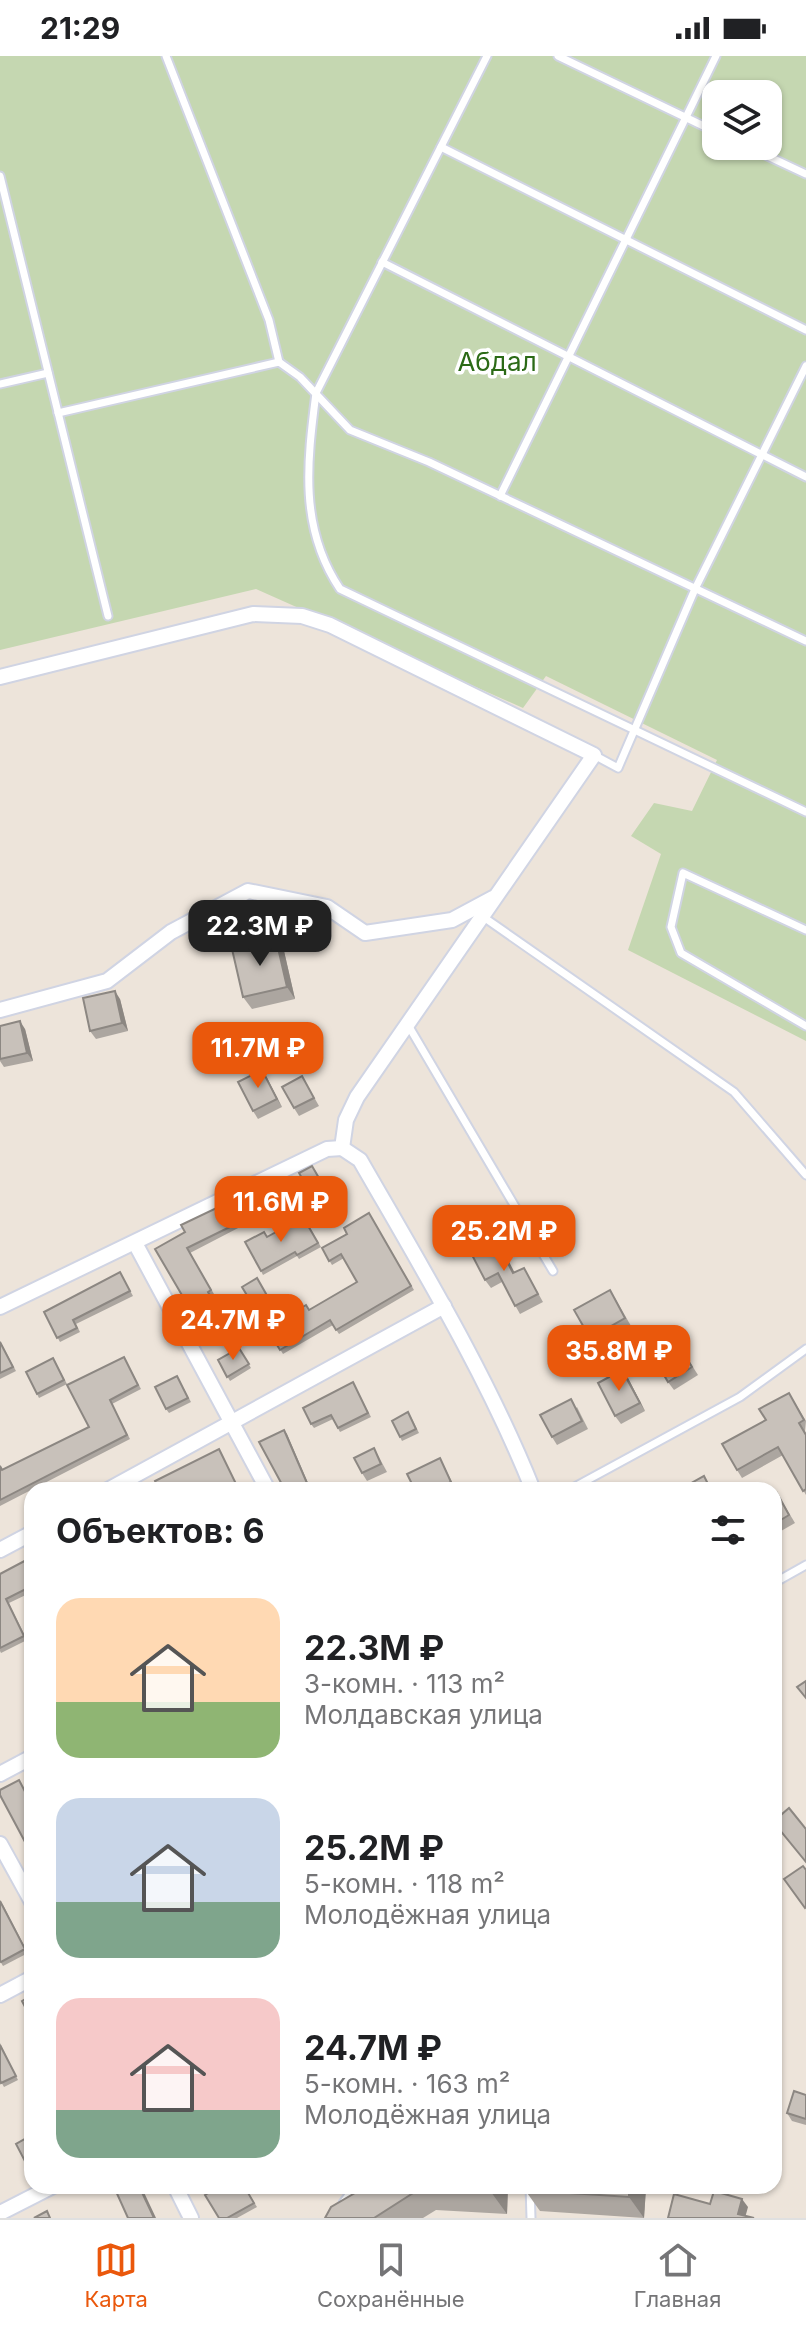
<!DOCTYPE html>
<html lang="ru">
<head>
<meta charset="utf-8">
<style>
  body { margin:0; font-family:Inter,sans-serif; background:#f2f2f2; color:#202124; height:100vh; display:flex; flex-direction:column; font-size:30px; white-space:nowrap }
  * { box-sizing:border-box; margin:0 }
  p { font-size:26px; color:#757577 }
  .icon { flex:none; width:44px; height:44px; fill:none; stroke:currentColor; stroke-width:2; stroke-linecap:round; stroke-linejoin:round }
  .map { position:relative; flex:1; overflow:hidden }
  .side { position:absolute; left:24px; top:1426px; width:758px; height:712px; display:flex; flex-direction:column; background:#fff; border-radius:24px; box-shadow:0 2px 6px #0004 }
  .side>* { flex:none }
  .controls { position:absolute; left:702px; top:24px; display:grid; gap:16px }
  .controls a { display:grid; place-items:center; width:80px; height:80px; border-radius:16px; background:#fff; box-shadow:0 2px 6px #0004; font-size:40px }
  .price { position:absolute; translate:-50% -68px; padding:0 18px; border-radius:16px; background:#ea580c; color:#fff; font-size:26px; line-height:52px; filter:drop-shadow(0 2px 4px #0008) }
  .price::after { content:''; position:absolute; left:50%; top:48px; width:24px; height:18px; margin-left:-12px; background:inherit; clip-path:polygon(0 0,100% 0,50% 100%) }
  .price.current { background:#222; color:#fff }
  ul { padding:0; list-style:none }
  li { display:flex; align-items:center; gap:24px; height:200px; padding:0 32px }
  li span { display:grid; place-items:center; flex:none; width:224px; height:160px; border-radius:24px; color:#555 }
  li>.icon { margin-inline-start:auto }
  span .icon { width:96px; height:96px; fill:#fffc; stroke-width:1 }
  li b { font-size:34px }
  h2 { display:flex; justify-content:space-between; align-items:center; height:96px; padding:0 32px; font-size:34px }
  .status { display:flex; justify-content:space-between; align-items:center; height:56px; padding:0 40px; background:#fff; direction:ltr }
  .status svg { height:22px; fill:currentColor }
  .dock { display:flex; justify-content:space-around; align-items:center; height:112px; border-top:2px solid #e0e0e0; background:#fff; font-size:22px; color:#757577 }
  .dock a { display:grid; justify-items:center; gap:4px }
  .dock .current { color:#ea580c }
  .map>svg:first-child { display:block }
  .cemetery { fill:#c5d7b1; fill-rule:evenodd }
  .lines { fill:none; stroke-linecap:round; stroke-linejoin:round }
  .lane-casing { stroke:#d0d4e3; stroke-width:11 }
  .street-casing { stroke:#d0d4e3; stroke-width:18 }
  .lane { stroke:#fff; stroke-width:7 }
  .street { stroke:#fff; stroke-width:14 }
  .wall { fill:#aca6a0 }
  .shaded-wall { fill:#8c8782 }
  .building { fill:#c8c1ba; stroke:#8c8782; stroke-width:2 }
  .labels { text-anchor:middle; stroke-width:7; stroke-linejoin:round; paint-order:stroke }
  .park-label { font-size:26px; fill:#2b6a16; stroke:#fff }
</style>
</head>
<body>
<div class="status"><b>21:29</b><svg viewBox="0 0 49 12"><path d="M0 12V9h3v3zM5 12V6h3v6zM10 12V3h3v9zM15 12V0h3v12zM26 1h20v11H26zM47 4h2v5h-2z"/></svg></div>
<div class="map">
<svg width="806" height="2162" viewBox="0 0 806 2162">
  <rect width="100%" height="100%" fill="#ede4da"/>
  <path class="cemetery" d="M0,0H806V985L628,894L661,798L631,780L654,747L692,755L717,704L546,620L523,652L256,533L0,594ZM716,38H768V90H716Z"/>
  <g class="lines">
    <g class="lane-casing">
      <g id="lane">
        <polyline points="166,0 269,264 279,306"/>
        <path d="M487,0L316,337C307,407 299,472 340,533L806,756"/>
        <polyline points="558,0 716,76"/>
        <polyline points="746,90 806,118"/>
        <polyline points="441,91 806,274"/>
        <polyline points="0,120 108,560"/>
        <polyline points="382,206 806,421"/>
        <polyline points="0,328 48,317"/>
        <polyline points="58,357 279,306 300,321 350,374 429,406 806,585"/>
        <polyline points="500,440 716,0"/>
        <polyline points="594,699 618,712 695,533 806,310"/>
        <polyline points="482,860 734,1036 806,1119"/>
        <polyline points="806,874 683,817 671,871 681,897 806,970"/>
        <polyline points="408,969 553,1215"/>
        <polyline points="569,1434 740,1341 806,1293"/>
        <polyline points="774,1527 806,1509"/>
        <polyline points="530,2130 531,2162"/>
        <polyline points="343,2147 351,2136 367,2130"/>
      </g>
    </g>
    <g class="street-casing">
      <g id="street">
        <polyline points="0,621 253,558 302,560 330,569 594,699 357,1041 346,1064 342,1092"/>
        <polyline points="0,954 107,925 171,876 248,835 327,851 365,877 452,864 493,842"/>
        <path d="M342,1092L360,1104C422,1212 487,1319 533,1434"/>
        <polyline points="135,1187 268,1434"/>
        <polyline points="0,1251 327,1093 342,1092"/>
        <polyline points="108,1434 444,1250"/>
        <polyline points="0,1494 32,1477"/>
        <polyline points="0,1718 32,1701"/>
        <polyline points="0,1788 32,1846"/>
        <polyline points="0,1939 32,1922"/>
        <polyline points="175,2130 191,2162"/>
        <polyline points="0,2157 53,2130"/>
      </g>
    </g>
    <use href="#lane" class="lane"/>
    <use href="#street" class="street"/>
  </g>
  <g class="wall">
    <polygon points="284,895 295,943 252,953 243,941"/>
    <polygon points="120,943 128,975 96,983 90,975"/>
    <polygon points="0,970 25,973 33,1005 4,1011 0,1005"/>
    <polygon points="262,1014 282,1051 258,1063 253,1055"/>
    <polygon points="302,1020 319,1050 299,1060 294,1052"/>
    <polygon points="315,1114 326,1133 313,1140 299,1117"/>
    <polygon points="229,1146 242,1170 190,1197 214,1238 211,1240 230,1273 202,1288 187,1262 193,1258 185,1176"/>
    <polygon points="369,1157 414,1234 339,1278 333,1269 283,1298 242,1231 281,1263 310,1254 357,1226 344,1202 332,1209 322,1192 347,1178"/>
    <polygon points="306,1165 321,1191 299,1203 297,1200 263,1219 261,1215"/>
    <polygon points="496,1184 514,1217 524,1212 543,1246 520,1258 502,1226 491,1232 485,1224"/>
    <polygon points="120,1216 133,1240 76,1268 80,1276 60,1286 44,1256"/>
    <polygon points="615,1242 631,1270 595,1290 590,1282"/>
    <polygon points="0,1285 16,1315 0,1323"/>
    <polygon points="677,1286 698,1319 674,1334 668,1326"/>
    <polygon points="239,1292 251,1312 230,1325 218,1304"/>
    <polygon points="124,1301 141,1333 112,1348 130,1383 0,1450 0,1409 3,1414 89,1371"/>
    <polygon points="53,1302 67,1328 39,1342 37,1338"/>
    <polygon points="177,1320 191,1346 169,1357 166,1353"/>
    <polygon points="628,1322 645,1355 621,1368 615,1360"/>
    <polygon points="353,1326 371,1361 340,1376 333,1363 314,1372 311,1368"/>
    <polygon points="789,1337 806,1365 805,1375 806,1377 806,1439 783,1399 742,1422 737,1414 766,1364"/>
    <polygon points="577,1351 588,1373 557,1389 552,1381"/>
    <polygon points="411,1361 419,1377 402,1385 400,1381"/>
    <polygon points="374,1392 387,1416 367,1425 362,1417"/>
    <polygon points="440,1402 454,1430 446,1434 415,1434"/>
    <polygon points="777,1437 795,1467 774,1479 774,1439"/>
    <polygon points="32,1501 32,1536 9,1547 27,1584 1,1597 0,1595 0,1518"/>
    <polygon points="3,1849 28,1897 3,1910 0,1905"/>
    <polygon points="0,1987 18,2024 4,2031 0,2024"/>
    <polygon points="806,2039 806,2069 792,2065 787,2057"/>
    <polygon points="244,2130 257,2151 237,2162 219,2162"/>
    <polygon points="367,2130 508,2130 507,2158 436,2154 423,2162 325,2162"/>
    <polygon points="525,2130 645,2130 646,2132 644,2162 540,2155 525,2134"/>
  </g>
  <g class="shaded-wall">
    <polygon points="276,883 284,895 295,943 287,931"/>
    <polygon points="115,935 120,943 128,975 122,967"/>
    <polygon points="20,965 25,973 33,1005 27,997"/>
    <polygon points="262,1014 267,1022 282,1051 277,1043"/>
    <polygon points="496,1184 502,1192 519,1225 513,1217"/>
    <polygon points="622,1314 628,1322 645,1355 640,1347"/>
    <polygon points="284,1374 287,1378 311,1434 310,1434"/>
    <polygon points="139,2130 141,2130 156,2162 154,2162"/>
    <polygon points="492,2130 508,2130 507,2158 491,2136"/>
    <polygon points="629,2130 645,2130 646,2132 644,2162 629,2141"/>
    <polygon points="742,2143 748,2151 745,2162 738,2158"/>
  </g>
  <g class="building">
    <polygon points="276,883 287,931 243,941 232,893"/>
    <polygon points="115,935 122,967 90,975 83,942"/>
    <polygon points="20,965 27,997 0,1003 0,970"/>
    <polygon points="262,1014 277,1043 253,1055 238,1026"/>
    <polygon points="302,1020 314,1042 294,1052 282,1031"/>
    <polygon points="312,1110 323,1129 310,1136 299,1117"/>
    <polygon points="229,1146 240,1166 187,1192 211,1234 208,1236 227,1269 200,1284 187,1262 193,1258 155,1193 185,1176 181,1169"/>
    <polygon points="369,1157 411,1230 336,1274 330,1264 280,1294 242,1231 257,1222 281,1264 306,1249 309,1254 357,1226 341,1198 329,1205 322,1192 347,1178 344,1172"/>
    <polygon points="303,1161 318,1187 297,1199 295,1196 261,1215 245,1186 264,1176 267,1181"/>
    <polygon points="496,1184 513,1217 524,1212 538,1238 515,1250 498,1217 485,1224 471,1197"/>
    <polygon points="120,1216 130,1235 73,1264 77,1272 57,1282 44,1256"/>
    <polygon points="610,1234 625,1262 590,1282 574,1254"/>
    <polygon points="0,1286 13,1311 0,1317"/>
    <polygon points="677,1286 692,1311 668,1326 653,1300"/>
    <polygon points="239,1292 249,1308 227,1321 218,1304"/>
    <polygon points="124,1301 138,1329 110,1344 127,1379 0,1444 0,1410 2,1414 89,1371 67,1329"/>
    <polygon points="53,1302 64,1324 37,1338 26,1316"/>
    <polygon points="622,1314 640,1347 615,1360 598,1327"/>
    <polygon points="177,1320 188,1342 166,1353 155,1331"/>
    <polygon points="353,1326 368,1357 338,1372 331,1359 311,1368 303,1352"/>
    <polygon points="789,1337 804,1364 799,1367 806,1379 806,1433 803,1435 778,1391 737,1414 722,1388 766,1364 759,1353"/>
    <polygon points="571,1343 582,1365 552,1381 540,1359"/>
    <polygon points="408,1356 416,1373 400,1381 392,1365"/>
    <polygon points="284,1374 310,1434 285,1434 259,1386"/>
    <polygon points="374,1392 381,1408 362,1417 354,1402"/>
    <polygon points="219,1393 239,1434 159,1434 155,1425"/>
    <polygon points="440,1402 451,1426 435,1434 415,1434 407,1418"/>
    <polygon points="704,1420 711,1434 679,1434"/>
    <polygon points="777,1437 789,1459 774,1468 774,1439"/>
    <polygon points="32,1501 32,1530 6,1543 24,1580 0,1592 0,1518"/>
    <polygon points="806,1625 806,1642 797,1631"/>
    <polygon points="19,1724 32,1749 32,1799 0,1739 0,1734"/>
    <polygon points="789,1752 806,1773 806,1806 774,1767 774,1765"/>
    <polygon points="803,1810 806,1814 806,1851 805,1852 784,1823"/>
    <polygon points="0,1845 25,1893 1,1906 0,1905"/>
    <polygon points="32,1939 32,1964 22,1945"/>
    <polygon points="0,1989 16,2020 1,2027 0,2024"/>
    <polygon points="794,2035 806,2039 806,2063 787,2057"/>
    <polygon points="32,2079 32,2109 28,2111 16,2088"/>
    <polygon points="139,2130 154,2162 128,2162 114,2131"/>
    <polygon points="220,2130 244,2130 254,2147 227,2162 219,2162 205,2139"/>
    <polygon points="367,2130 492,2130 491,2136 421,2132 374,2162 325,2162 331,2151"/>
    <polygon points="525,2130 629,2130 629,2141 525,2134"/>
    <polygon points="714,2135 742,2143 738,2158 754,2162 668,2162 674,2138 710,2148"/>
    <polygon points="47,2155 50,2162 34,2162"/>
  </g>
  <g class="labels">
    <g class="park-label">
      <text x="497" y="315">Абдал</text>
    </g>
  </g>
</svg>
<div class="controls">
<a><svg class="icon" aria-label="layers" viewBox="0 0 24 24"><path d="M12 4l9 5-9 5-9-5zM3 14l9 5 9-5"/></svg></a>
</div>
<b class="price current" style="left:260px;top:912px">22.3M ₽</b>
<b class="price" style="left:258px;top:1034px">11.7M ₽</b>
<b class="price" style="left:281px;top:1188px">11.6M ₽</b>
<b class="price" style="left:504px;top:1217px">25.2M ₽</b>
<b class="price" style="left:233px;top:1306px">24.7M ₽</b>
<b class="price" style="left:619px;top:1337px">35.8M ₽</b>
<section class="side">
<h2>Объектов: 6<svg class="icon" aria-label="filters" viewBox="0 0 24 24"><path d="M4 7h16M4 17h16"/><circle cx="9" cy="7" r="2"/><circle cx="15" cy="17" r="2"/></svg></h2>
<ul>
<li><span style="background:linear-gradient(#ffd9b3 65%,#8fb573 0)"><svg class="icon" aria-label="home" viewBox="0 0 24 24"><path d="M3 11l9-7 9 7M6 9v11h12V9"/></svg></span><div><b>22.3M ₽</b><p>3-комн. · 113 m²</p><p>Молдавская улица</p></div></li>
<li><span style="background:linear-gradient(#c9d6e8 65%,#7fa58c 0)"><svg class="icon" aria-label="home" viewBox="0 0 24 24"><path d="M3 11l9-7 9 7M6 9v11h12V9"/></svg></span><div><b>25.2M ₽</b><p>5-комн. · 118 m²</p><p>Молодёжная улица</p></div></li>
<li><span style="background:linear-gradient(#f6c9c9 70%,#7fa58c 0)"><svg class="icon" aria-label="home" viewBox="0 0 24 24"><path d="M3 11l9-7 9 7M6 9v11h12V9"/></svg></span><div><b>24.7M ₽</b><p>5-комн. · 163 m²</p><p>Молодёжная улица</p></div></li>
</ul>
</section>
</div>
<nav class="dock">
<a class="current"><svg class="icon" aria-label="map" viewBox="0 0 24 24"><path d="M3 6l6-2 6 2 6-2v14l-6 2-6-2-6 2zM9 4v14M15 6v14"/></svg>Карта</a>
<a><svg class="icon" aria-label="saved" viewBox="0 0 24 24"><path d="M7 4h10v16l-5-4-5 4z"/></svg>Сохранённые</a>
<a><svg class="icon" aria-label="home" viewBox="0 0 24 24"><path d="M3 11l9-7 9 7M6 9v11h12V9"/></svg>Главная</a>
</nav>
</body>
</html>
